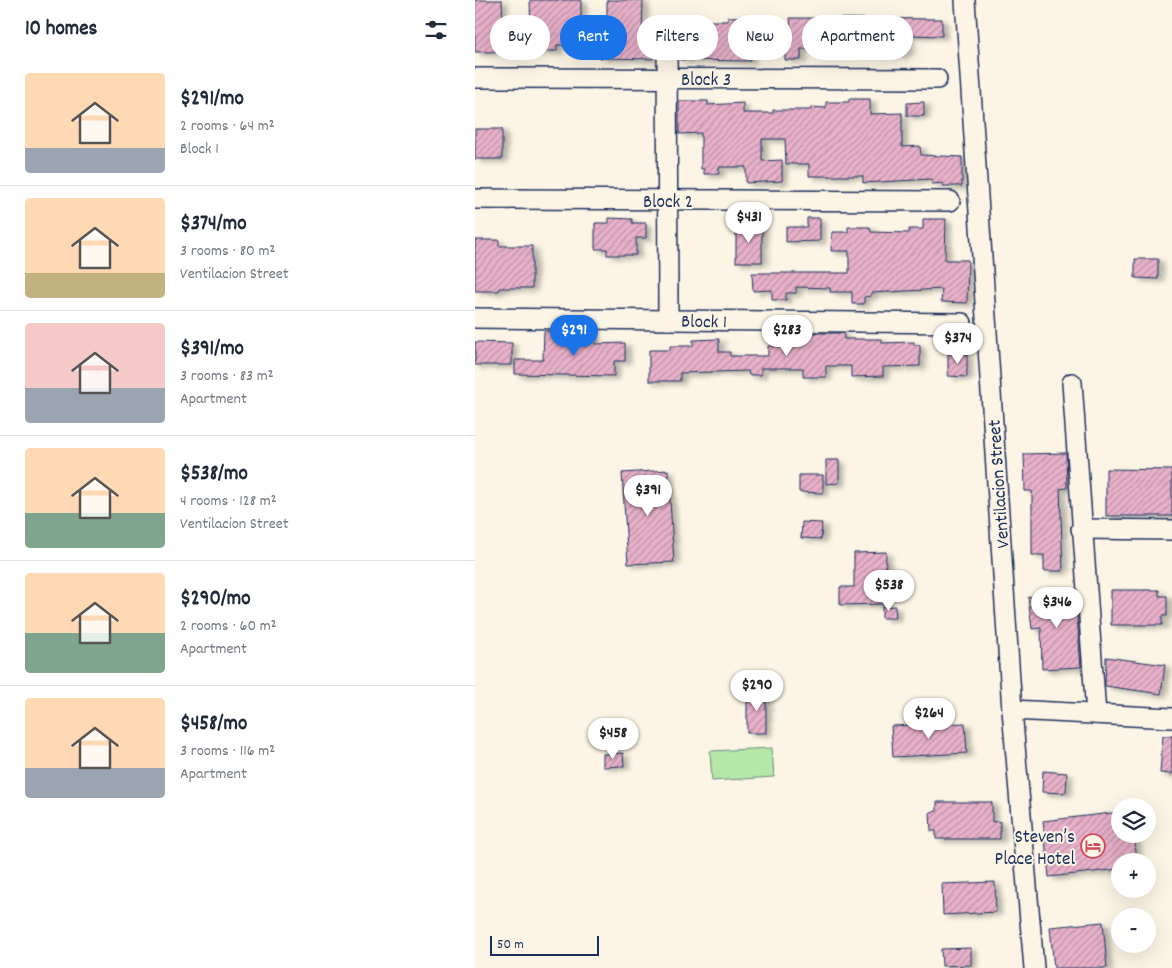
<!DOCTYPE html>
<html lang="en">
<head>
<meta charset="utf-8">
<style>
  body { margin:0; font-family:Dekko,sans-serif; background:#f6f6f7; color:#1f2937; height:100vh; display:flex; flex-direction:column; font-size:19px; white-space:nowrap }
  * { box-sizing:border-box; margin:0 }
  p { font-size:16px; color:#747a83 }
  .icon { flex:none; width:28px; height:28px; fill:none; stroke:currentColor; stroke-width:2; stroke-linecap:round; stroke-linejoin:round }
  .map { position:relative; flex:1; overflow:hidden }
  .drawer { display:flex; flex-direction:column; background:#fff; width:475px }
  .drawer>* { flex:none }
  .banner { position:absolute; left:15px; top:15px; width:475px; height:45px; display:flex; gap:10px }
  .buttons { position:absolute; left:636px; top:798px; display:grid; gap:10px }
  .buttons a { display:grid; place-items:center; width:45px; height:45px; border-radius:50%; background:#fff; box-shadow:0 5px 20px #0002; font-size:25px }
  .scale { position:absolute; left:15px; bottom:12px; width:109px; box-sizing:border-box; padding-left:5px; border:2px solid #1b2f5e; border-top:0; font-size:14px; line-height:18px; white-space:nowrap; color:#1b2f5e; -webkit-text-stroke:4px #fcf5e5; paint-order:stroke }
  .price { position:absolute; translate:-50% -42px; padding:0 11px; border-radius:18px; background:#fff; color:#222; font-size:16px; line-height:32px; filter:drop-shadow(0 1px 2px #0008) }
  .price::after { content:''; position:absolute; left:50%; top:30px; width:15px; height:11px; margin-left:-8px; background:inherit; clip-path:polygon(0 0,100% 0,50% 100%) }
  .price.on { background:#1a73e8; color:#fff }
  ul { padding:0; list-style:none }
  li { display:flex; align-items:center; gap:15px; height:125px; padding:0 25px }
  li+li { border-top:1px solid #e0e1e3 }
  li span { display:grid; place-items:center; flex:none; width:140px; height:100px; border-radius:5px; color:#555 }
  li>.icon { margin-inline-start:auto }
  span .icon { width:60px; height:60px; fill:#fffc; stroke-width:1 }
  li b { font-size:21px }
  h2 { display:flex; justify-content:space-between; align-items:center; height:60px; padding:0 25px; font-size:21px }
  .tag { padding:0 18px; border-radius:22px; background:#fff; box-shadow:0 5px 20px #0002; font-size:18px; line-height:45px }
  .tag.on { background:#1a73e8; color:#fff }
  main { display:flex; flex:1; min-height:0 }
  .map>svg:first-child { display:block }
  .green { fill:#b4e7a8; stroke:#688b83 }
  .building { fill:url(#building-hatch); stroke:#1b2f5e; filter:url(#shadow) }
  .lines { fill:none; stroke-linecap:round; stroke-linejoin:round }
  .minor-casing { stroke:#1b2f5e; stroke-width:22 }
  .minor { stroke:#fcf5e5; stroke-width:19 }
  .labels { text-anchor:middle; stroke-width:4; stroke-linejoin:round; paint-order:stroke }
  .street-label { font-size:19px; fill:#1b2f5e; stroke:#fcf5e5 }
  .poi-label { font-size:19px; fill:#1b2f5e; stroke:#fcf5e5; text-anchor:end }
</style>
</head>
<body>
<main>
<section class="drawer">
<h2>10 homes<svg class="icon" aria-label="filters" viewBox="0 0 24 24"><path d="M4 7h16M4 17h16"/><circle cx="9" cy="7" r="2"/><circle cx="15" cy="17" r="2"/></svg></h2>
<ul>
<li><span style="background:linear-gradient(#ffd9b3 75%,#9aa5b1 0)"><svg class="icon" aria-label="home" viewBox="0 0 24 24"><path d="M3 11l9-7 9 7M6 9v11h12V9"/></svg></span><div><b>$291/mo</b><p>2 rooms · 64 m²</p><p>Block 1</p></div></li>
<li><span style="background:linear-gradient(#ffd9b3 75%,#c2b280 0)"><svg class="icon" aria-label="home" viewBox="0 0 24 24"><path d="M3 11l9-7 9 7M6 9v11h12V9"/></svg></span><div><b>$374/mo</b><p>3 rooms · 80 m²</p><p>Ventilacion Street</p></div></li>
<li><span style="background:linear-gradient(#f6c9c9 65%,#9aa5b1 0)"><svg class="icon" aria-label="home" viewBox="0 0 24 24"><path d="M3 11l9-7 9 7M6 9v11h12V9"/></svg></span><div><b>$391/mo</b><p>3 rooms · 83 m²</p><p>Apartment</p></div></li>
<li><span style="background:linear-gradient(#ffd9b3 65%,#7fa58c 0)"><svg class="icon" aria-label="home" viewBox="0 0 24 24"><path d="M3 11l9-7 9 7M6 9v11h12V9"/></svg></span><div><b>$538/mo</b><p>4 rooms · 128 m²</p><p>Ventilacion Street</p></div></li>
<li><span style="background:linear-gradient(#ffd9b3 60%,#7fa58c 0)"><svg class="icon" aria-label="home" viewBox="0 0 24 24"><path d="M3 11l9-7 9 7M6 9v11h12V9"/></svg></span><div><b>$290/mo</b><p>2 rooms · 60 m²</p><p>Apartment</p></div></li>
<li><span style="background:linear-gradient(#ffd9b3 70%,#9aa5b1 0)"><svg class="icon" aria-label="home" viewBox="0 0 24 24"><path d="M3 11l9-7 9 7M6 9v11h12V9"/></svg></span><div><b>$458/mo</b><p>3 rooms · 116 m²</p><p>Apartment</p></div></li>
</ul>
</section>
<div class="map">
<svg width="697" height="968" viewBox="0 0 697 968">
  <defs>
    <pattern id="building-hatch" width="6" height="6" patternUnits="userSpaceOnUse" patternTransform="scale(1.25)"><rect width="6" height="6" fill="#e8b1c9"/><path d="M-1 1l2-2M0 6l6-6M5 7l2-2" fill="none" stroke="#bb90a6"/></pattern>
    <filter id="shadow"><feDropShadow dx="5.5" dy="3" stdDeviation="2.5" flood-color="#0004"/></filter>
  </defs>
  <rect width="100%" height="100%" fill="#fcf5e5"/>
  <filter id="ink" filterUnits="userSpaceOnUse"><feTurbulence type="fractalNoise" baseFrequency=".02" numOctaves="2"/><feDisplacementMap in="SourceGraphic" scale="10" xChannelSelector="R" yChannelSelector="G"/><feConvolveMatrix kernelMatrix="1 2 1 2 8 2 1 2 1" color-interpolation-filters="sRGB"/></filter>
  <g filter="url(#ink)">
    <polygon class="green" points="297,748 299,777 237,781 235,751"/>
    <g class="building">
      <polygon points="0,0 27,0 28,29 32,29 32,31 56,31 55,0 106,0 106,24 132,25 132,0 168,0 167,33 178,33 178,59 124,58 124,45 82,45 82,51 0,52"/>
      <polygon points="280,16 281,30 316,29 315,18 467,19 467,36 433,35 433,51 428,51 428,55 376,53 376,43 351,43 351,49 326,49 326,60 310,60 310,51 275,52 275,61 205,60 205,21 253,21 253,17"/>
      <polygon points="374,99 395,99 395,114 427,113 427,147 445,146 446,155 487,157 487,186 468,186 468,183 457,184 457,179 388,183 388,176 334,176 334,164 311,164 310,139 287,139 287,161 307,160 307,181 271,183 271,167 244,167 244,174 229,174 229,169 226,169 226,133 204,134 204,101 233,101 233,105 268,103 268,113 298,113 298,110 336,110 336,107 351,108 351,102 374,102"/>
      <polygon points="449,102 449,116 432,116 432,103"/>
      <rect x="0" y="129" width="27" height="30"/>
      <polygon points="134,218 157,219 157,223 171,223 171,238 161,238 161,255 132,255 132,249 120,249 120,223 134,223"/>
      <polygon points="332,218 345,218 345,241 311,242 311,227 332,227"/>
      <polygon points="448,219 471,219 470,260 493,260 492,303 466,302 467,289 396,293 396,296 389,297 389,304 377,304 377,292 355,292 355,288 321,287 321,293 311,293 311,300 297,300 297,290 278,291 277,273 374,273 374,251 356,251 357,232 373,232 373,227 395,227 396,232 434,233 434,229 448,229"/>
      <rect x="261" y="226" width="26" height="36"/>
      <polygon points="0,240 24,240 24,246 57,246 57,288 24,288 24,291 0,291"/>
      <polygon points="660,259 683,259 683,279 660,278"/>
      <polygon points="69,331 84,331 83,334 120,335 120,344 150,343 150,361 139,361 139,376 40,374 40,360 68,360"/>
      <polygon points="328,333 369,333 369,339 407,339 407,343 439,342 439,345 445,345 445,366 408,367 408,376 376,377 376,366 351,366 351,377 328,377 328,368 286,368 286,375 274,375 273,371 205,373 205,381 174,381 174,350 195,350 195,346 218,346 218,340 244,339 244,352 255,352 255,356 293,356 293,346 306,346 306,336 328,336"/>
      <polygon points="0,342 37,343 37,365 0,365"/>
      <polygon points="473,354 492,354 492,377 473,376"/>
      <polygon points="591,453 592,488 585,489 588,571 569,571 569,555 557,555 557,491 550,491 549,454"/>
      <polygon points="351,460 364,460 364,483 351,484"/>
      <polygon points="631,469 697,470 697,516 631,516"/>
      <polygon points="193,470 199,562 153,564 147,473"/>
      <polygon points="324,475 348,475 348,493 324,492"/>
      <polygon points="327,522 347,523 346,539 326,538"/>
      <polygon points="411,552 410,604 365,605 365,587 379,587 379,553"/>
      <polygon points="636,590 684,590 684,596 692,596 692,616 687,616 687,625 636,625"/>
      <polygon points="600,592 606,667 567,669 566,628 557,629 553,597"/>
      <polygon points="420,606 421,618 407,618 407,607"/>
      <polygon points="631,657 690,665 686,694 630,686"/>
      <rect x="272" y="690" width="19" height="43"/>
      <polygon points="490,723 492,753 418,757 416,726"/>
      <polygon points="688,736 697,736 697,774 685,773"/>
      <polygon points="148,753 149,766 128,767 128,754"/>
      <polygon points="568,771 592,773 591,793 567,792"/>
      <polygon points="462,802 517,802 517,822 525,821 525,839 461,839 461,831 456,831 455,812 462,811"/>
      <polygon points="645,812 645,834 659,834 662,861 645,861 645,869 574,877 568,821"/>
      <polygon points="520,882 521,912 468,915 467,884"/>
      <polygon points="628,922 632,968 579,968 575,927"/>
      <polygon points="496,948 496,965 467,966 466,949"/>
    </g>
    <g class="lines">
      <g class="minor-casing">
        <g id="minor">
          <polyline points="490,0 537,710 559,968"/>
          <polyline points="192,28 193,320"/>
          <polyline points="0,78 462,79"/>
          <polyline points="0,199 475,201"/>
          <polyline points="0,318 487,323"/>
          <polyline points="597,383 621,714"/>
          <polyline points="606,529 697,530"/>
          <polyline points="537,710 697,718"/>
        </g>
      </g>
      <use href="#minor" class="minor"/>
    </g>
  </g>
  <defs>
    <g id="hotel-ring" transform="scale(1.25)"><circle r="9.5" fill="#fcf5e5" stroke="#d1495b" stroke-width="1.5"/><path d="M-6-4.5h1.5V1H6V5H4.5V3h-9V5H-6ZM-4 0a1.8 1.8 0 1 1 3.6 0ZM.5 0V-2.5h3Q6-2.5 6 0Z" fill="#d1495b"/></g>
  </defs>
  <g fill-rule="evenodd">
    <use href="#hotel-ring" x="618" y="846"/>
  </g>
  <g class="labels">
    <g class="street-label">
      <text x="231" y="85">Block 3</text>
      <text x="193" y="207">Block 2</text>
      <text transform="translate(229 320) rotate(1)" y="7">Block 1</text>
      <text transform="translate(522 484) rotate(-94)" y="7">Ventilacion Street</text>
    </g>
    <g class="poi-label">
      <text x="600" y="842">Steven’s<tspan x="600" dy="22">Place Hotel</tspan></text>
    </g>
  </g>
</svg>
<div class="buttons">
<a><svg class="icon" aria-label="layers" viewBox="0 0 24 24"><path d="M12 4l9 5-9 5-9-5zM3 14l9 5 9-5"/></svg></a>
<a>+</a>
<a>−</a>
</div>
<div class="scale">50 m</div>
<b class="price" style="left:274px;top:244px">$431</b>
<b class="price on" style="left:99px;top:357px">$291</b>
<b class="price" style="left:312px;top:357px">$283</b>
<b class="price" style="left:483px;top:365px">$374</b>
<b class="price" style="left:173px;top:517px">$391</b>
<b class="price" style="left:414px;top:612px">$538</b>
<b class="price" style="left:582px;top:629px">$346</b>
<b class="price" style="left:282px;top:712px">$290</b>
<b class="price" style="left:454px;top:740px">$264</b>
<b class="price" style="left:138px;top:760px">$458</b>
<div class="banner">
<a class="tag">Buy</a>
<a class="tag on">Rent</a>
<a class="tag">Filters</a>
<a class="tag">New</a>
<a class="tag">Apartment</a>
</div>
</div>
</main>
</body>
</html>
